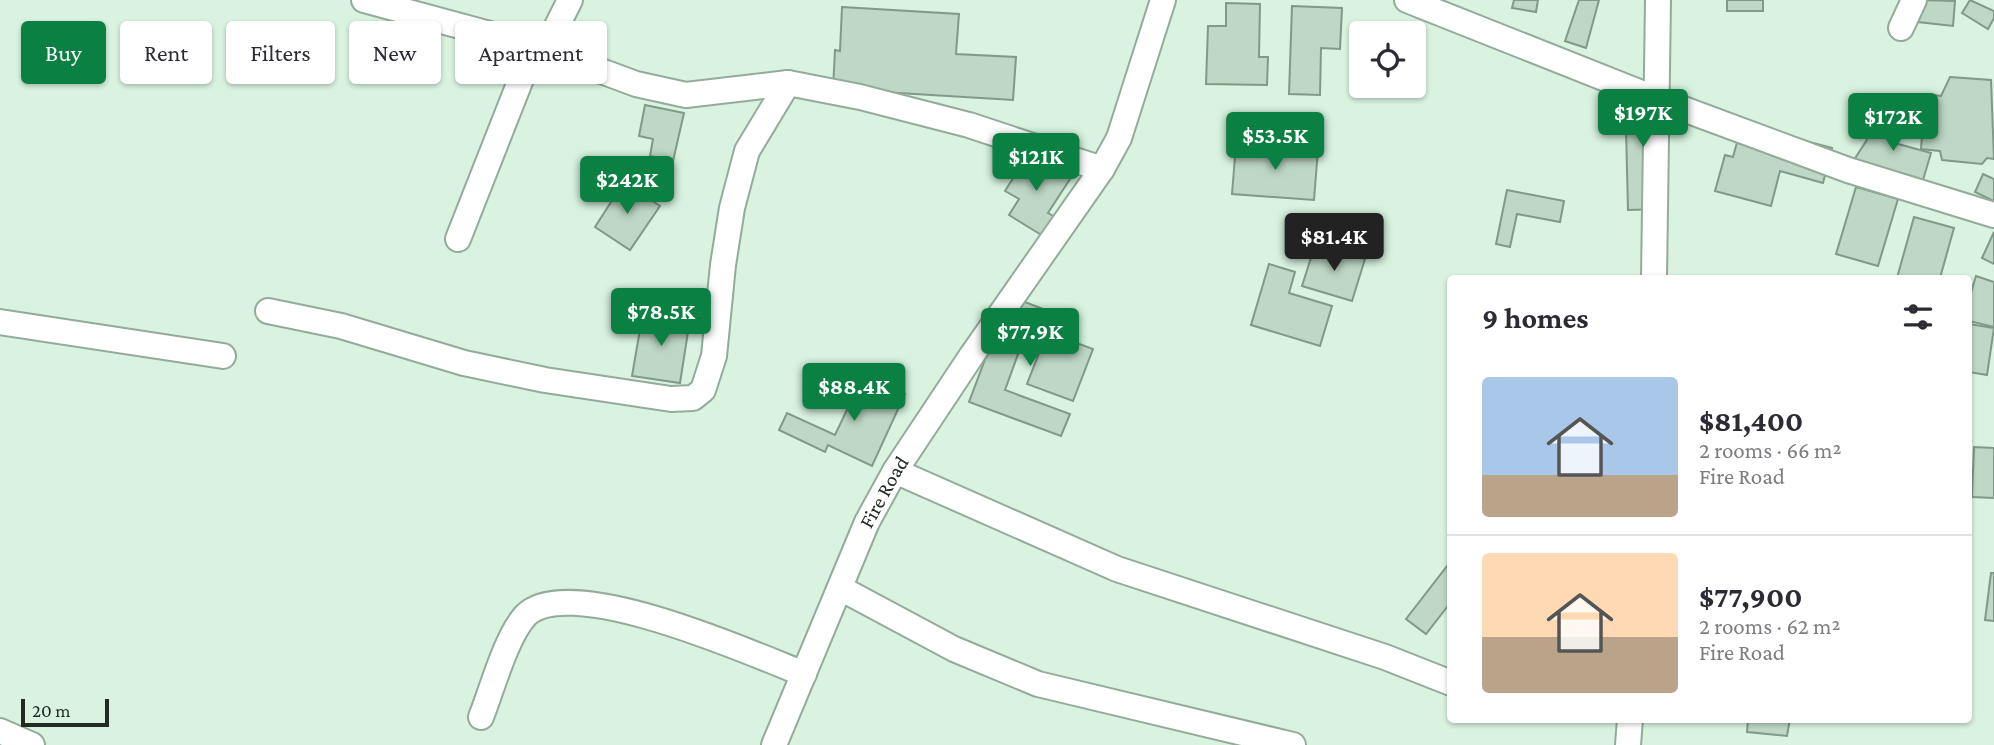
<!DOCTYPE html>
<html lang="en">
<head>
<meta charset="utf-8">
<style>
  body { margin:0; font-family:"Crimson Pro",serif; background:#f7f7f7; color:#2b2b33; height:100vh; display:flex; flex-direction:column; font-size:26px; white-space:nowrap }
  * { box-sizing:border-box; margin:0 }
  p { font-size:23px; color:#7c7c81 }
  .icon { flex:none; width:38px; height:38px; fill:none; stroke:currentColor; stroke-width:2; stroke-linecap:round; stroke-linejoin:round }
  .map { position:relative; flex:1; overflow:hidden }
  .side { position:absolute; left:1447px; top:275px; width:525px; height:448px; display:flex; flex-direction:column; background:#fff; border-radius:7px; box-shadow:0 2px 5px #0004 }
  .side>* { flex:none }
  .guide { position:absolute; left:21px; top:21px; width:665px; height:63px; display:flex; gap:14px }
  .buttons { position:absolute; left:1349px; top:21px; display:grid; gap:14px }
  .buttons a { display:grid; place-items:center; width:77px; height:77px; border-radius:7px; background:#fff; box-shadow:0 2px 5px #0004; font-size:35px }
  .scale { position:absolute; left:21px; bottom:18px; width:88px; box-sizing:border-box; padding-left:7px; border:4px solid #212b24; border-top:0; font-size:19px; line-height:24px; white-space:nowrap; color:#212b24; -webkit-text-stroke:5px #d9f3e0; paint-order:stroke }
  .price { position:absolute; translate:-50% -60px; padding:0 16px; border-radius:7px; background:#0b8043; color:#fff; font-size:23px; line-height:46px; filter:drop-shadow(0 2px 4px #0008) }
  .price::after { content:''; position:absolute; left:50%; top:42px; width:21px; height:16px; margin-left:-10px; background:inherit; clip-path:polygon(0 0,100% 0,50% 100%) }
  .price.current { background:#222; color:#fff }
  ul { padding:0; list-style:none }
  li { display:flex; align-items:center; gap:21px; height:175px; padding:0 35px }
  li+li { border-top:2px solid #e1e1e2 }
  li span { display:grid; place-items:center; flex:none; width:196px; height:140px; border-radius:7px; color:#555 }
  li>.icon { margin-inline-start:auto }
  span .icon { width:84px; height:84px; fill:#fffc; stroke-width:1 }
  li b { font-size:30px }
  h2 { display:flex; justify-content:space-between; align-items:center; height:84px; padding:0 35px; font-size:30px }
  .tag { padding:0 24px; border-radius:7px; background:#fff; box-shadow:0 2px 5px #0004; font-size:24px; line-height:63px }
  .tag.current { background:#0b8043; color:#fff }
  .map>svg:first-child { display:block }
  .building { fill:#bed8c5; stroke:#819987; stroke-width:2 }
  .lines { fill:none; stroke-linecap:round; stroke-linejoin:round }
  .street-casing { stroke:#93ac9a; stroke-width:28 }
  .street { stroke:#fff; stroke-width:24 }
  .labels { text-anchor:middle; stroke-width:7; stroke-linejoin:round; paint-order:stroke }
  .street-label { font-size:21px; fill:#212b24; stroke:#d9f3e0 }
</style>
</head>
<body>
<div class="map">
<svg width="1994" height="745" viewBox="0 0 1994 745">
  <rect width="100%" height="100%" fill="#d9f3e0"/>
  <g class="building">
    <polygon points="1514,0 1538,0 1536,12 1512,8"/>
    <polygon points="1579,0 1599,0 1586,48 1565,41"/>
    <rect x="1727" y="0" width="36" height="11"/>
    <polygon points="1920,0 1955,1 1953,26 1918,22"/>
    <polygon points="1970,0 1994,11 1994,18 1988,29 1962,13"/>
    <polygon points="1226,3 1260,4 1259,57 1268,57 1267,85 1206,84 1208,26 1226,26"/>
    <polygon points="1292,6 1342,8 1340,49 1321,48 1320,95 1289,94"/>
    <polygon points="842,7 959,14 956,54 1016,57 1013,100 833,89 835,50 840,51"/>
    <polygon points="1950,77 1991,80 1994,159 1987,158 1982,164 1942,160 1940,151 1921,149 1925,94 1941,96"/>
    <polygon points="1659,88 1661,209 1628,210 1625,89"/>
    <polygon points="645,105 684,113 673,161 650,156 653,139 639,136"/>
    <polygon points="1879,121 1896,125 1891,142 1931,153 1923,180 1854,160"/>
    <polygon points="1742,124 1832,148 1823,183 1780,171 1771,206 1715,191 1725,155 1733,157"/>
    <polygon points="1236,144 1318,150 1314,200 1232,194"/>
    <polygon points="1029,153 1070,179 1048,213 1055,217 1043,236 1009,215 1019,199 1005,191"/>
    <polygon points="1983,174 1994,179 1994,201 1975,192"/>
    <polygon points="624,182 660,206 630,250 595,227"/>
    <polygon points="1856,187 1898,199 1878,266 1836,254"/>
    <polygon points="1507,190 1564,201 1560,222 1517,214 1510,247 1496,244"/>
    <polygon points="1914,217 1954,228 1940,278 1897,278"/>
    <polygon points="1994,232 1994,264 1982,258"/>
    <polygon points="1315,245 1365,259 1352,301 1302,286"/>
    <polygon points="1269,264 1295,272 1289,293 1332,306 1320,346 1251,325"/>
    <polygon points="1976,276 1994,282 1994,327 1969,321 1969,299"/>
    <polygon points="1009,296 1046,310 1039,329 1093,349 1073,401 1027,384 1039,353 1021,346 1005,390 1070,414 1061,436 969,402"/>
    <polygon points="643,312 690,319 680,383 632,376"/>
    <polygon points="1969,324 1994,328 1987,375 1969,372"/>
    <polygon points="863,376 905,394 872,466 828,445 825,452 779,430 787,413 835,435"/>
    <polygon points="1974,447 1994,448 1994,498 1972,497"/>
    <polygon points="1451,561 1451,602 1426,634 1406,619"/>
    <polygon points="1991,573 1994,573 1994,621 1985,620"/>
    <polygon points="1748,719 1790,719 1787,736 1747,732"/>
  </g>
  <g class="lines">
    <g class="street-casing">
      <g id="street">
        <polyline points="364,0 534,46 636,84 686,95 788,83 860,97 969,125 1102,169"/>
        <polyline points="1407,0 1659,100 1848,170 1994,215"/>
        <polyline points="1901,28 1914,0"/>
        <polyline points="545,50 570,0"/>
        <polyline points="458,239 534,46"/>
        <polyline points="1654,278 1658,0"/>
        <polyline points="268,311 341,326 464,363 545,380 671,399 693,398 703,390 714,356 723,265 732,208 747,151 788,83"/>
        <polyline points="0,322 223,356"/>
        <polyline points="895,471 1117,569 1385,657 1451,683"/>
        <polyline points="840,588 954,649 1038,684 1293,745"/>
        <path d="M481,717C492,690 506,636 526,615C570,572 753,654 804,674"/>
        <polyline points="0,731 32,745"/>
        <path id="s1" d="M774,745L867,522L895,471L972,355L1102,169L1119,138L1163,0"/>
        <polyline points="1628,745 1630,719"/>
      </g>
    </g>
    <use href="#street" class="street"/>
  </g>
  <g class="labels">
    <g class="street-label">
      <text dy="7" stroke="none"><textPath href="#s1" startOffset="276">Fire Road</textPath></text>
    </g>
  </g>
</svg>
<div class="buttons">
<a><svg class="icon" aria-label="locate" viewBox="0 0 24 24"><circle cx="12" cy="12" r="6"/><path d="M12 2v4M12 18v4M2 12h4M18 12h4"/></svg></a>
</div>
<div class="scale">20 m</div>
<b class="price" style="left:1643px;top:149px">$197K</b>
<b class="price" style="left:1893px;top:153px">$172K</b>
<b class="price" style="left:1275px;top:172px">$53.5K</b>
<b class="price" style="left:1036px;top:193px">$121K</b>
<b class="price" style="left:627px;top:216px">$242K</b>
<b class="price current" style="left:1334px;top:273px">$81.4K</b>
<b class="price" style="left:661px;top:348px">$78.5K</b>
<b class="price" style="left:1030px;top:368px">$77.9K</b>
<b class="price" style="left:854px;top:423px">$88.4K</b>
<div class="guide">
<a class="tag current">Buy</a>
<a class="tag">Rent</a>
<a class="tag">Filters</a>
<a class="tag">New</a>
<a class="tag">Apartment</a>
</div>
<section class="side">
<h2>9 homes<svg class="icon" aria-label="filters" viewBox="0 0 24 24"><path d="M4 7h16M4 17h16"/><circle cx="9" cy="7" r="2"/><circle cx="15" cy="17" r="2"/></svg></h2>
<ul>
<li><span style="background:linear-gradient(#a9c7e8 70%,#b9a48a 0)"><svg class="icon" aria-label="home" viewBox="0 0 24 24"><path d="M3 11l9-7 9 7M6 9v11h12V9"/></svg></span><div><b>$81,400</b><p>2 rooms · 66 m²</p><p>Fire Road</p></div></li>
<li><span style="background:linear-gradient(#ffd9b3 60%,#b9a48a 0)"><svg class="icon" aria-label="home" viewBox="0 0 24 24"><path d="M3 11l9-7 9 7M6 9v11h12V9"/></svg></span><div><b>$77,900</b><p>2 rooms · 62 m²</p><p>Fire Road</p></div></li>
</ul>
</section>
</div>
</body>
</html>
